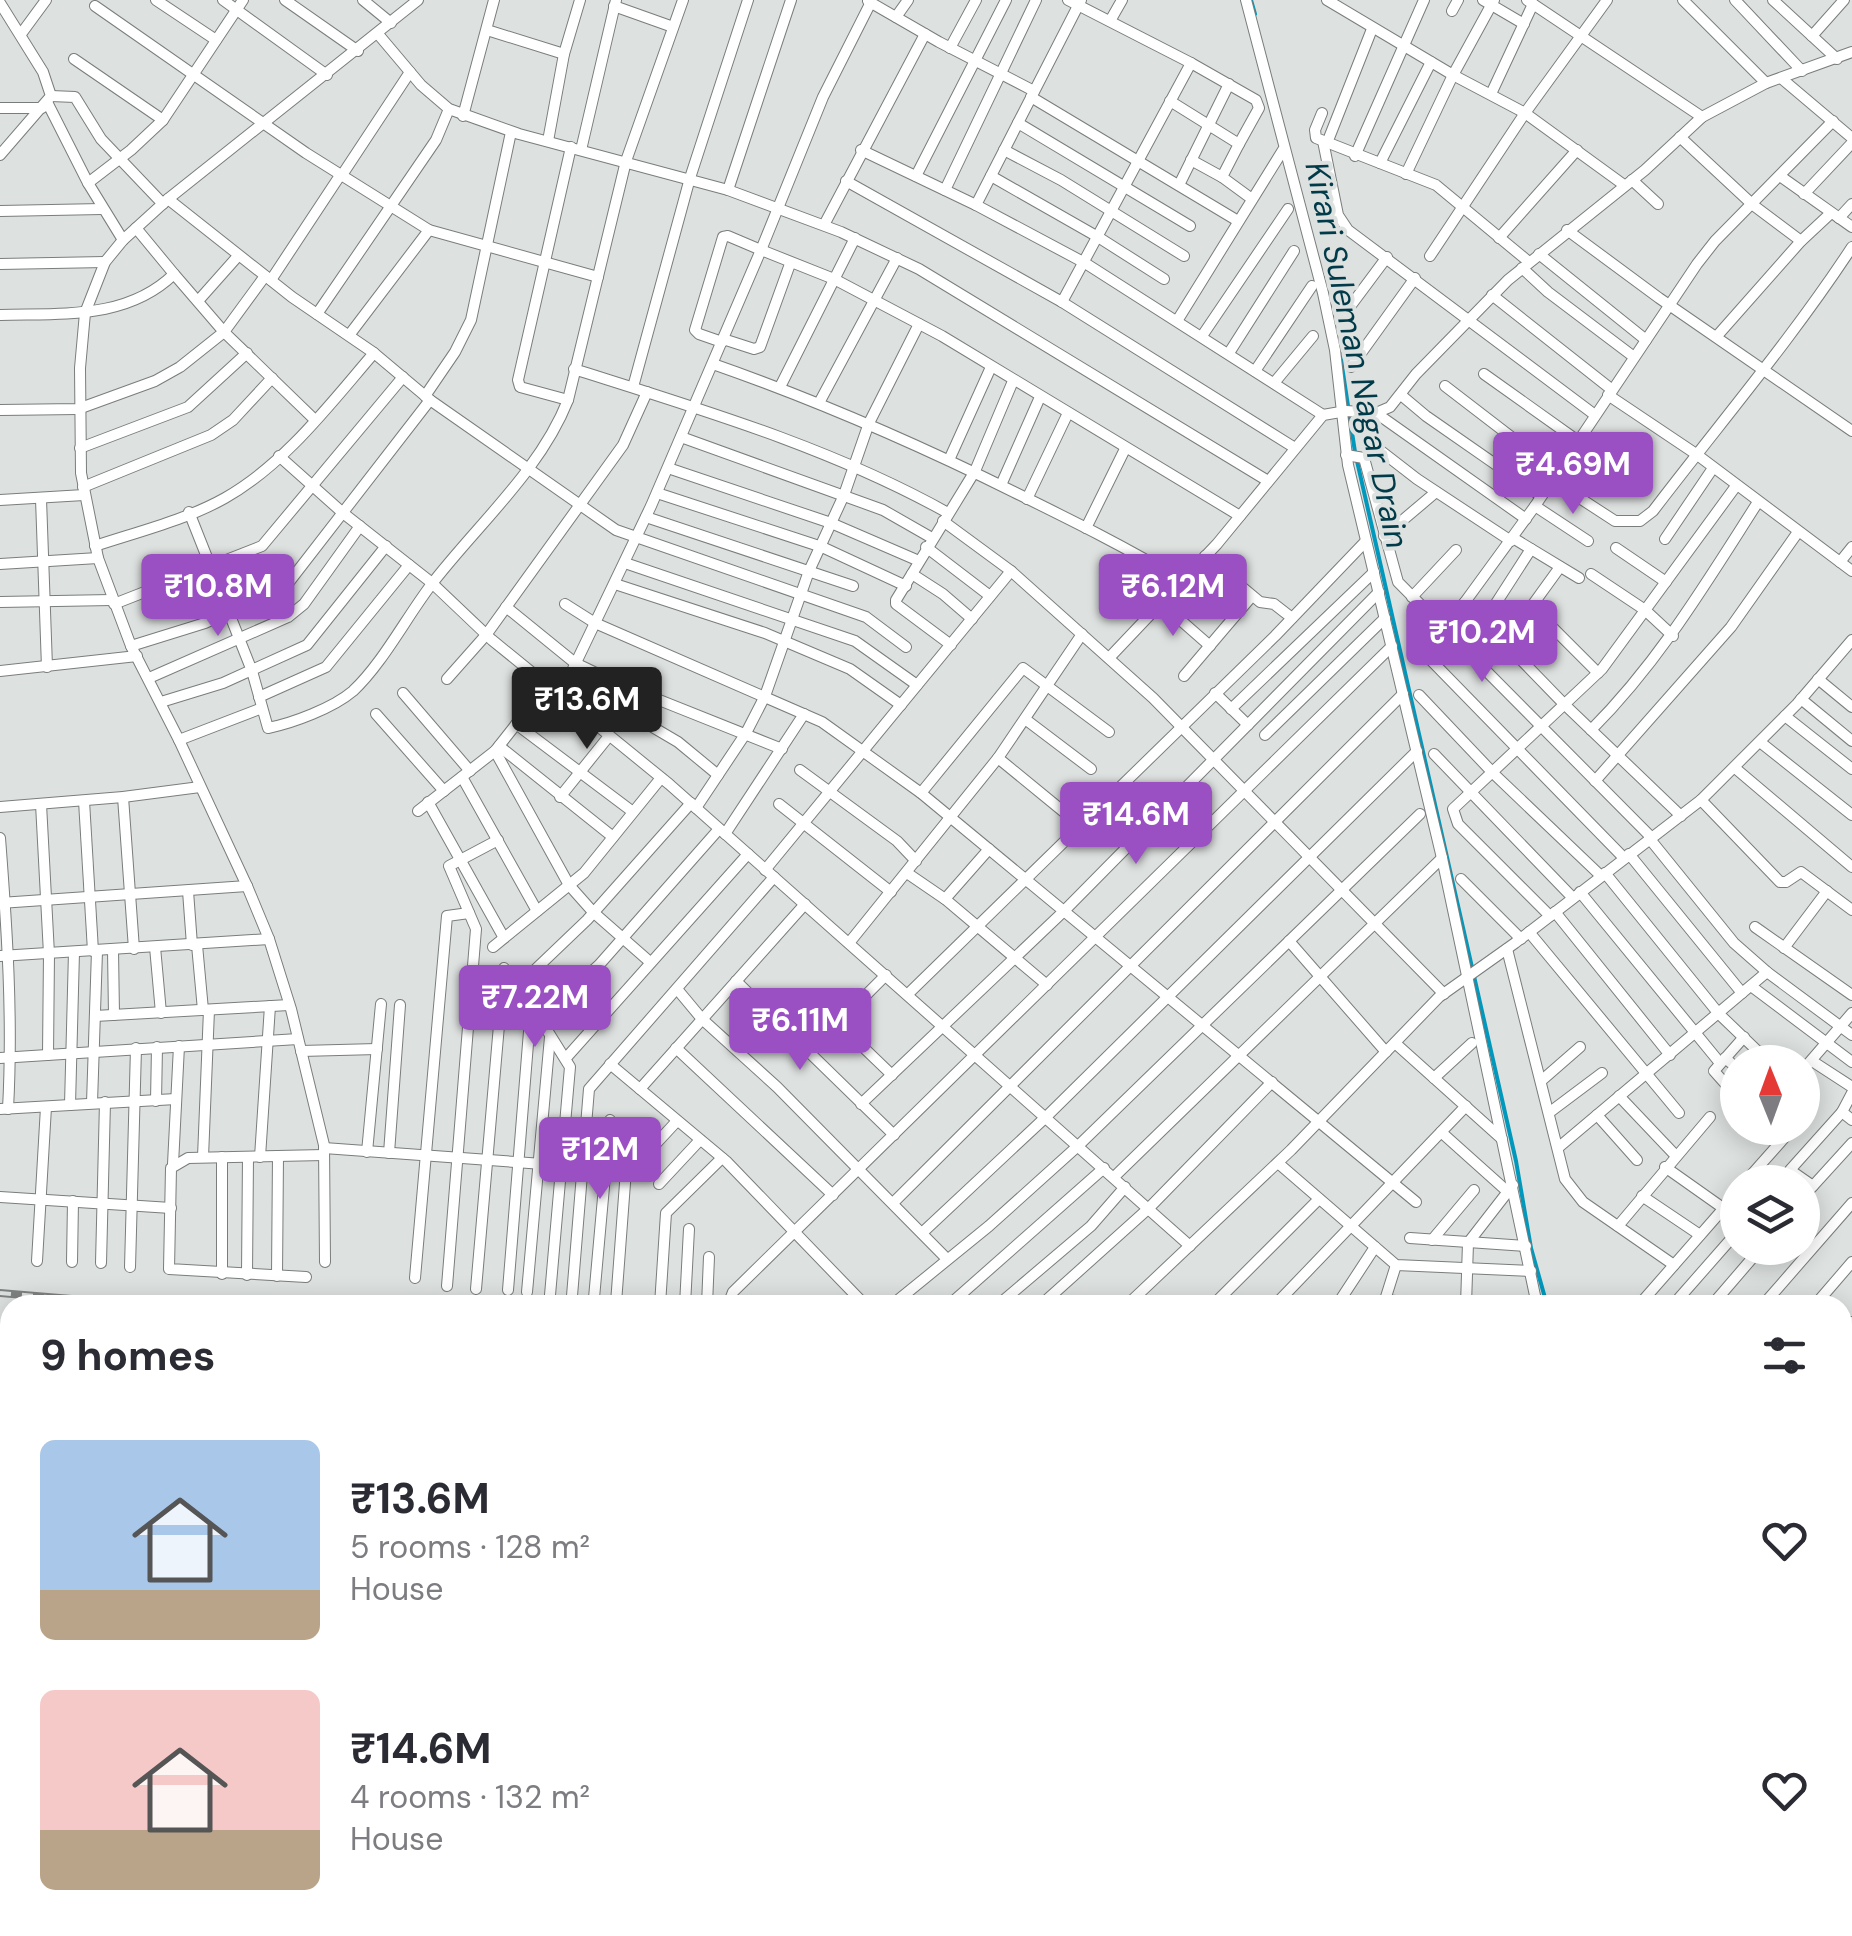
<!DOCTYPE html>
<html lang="en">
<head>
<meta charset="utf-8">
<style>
  body { margin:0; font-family:"DM Sans",sans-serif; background:#f2f2f3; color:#2b2b33; height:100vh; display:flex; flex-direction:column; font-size:38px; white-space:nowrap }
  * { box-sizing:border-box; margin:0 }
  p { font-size:32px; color:#7c7c81 }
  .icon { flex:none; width:55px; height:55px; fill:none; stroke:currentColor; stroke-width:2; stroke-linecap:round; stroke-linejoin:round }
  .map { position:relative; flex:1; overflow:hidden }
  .sheet { position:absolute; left:0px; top:1295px; width:1852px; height:642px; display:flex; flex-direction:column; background:#fff; border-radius:30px 30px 0 0; box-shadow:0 5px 25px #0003 }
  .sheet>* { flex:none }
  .needle { width:65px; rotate:359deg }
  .fabs { position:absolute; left:1720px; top:1045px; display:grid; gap:20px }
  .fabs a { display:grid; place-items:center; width:100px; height:100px; border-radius:50%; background:#fff; box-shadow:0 5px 25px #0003; font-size:50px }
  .price { position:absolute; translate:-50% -85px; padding:0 22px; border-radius:10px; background:#9a50c2; color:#fff; font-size:32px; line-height:65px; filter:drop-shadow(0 2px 5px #0008) }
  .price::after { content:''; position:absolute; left:50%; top:60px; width:30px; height:22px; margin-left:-15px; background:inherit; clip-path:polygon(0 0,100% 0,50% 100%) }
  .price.active { background:#222; color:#fff }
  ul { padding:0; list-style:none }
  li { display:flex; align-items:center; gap:30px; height:250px; padding:0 40px }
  li span { display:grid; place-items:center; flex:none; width:280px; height:200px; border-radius:15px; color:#555 }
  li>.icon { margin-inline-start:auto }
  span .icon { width:120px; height:120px; fill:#fffc; stroke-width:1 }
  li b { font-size:42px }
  h2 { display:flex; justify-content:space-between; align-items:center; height:120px; padding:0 40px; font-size:42px }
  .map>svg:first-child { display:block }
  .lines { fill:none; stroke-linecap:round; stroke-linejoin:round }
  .stream { stroke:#0098bc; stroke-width:4 }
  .street-casing { stroke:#797d7b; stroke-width:12 }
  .street { stroke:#fff; stroke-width:10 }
  .rail-casing { stroke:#7f8280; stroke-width:8 }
  .rail { stroke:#dde1df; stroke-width:4; stroke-dasharray:11; stroke-linecap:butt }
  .labels { text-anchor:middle; stroke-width:8; stroke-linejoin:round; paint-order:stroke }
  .water-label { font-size:32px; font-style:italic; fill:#013a49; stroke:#dde1df }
</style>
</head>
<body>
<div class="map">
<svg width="1852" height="1936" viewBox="0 0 1852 1936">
  <rect width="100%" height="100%" fill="#dde1df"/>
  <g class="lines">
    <g class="stream">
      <polyline points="1251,0 1255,14"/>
      <polyline points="1340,353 1355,452"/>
      <polyline points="1357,461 1516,1161 1531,1248 1547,1305"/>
      <polyline points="1464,1936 1466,1928"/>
    </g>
    <g class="street-casing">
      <g id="street">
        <polyline points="156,0 216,40"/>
        <polyline points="223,0 327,75"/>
        <polyline points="285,0 358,51"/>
        <polyline points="363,0 391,23"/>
        <polyline points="1068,0 1191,63 1256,100 1259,108 1239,144"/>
        <polyline points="1081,0 976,205 1085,263 1323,415"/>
        <polyline points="1246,0 1323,293 1335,350 1348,465 1442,858 1537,1305"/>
        <polyline points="1327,0 1453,75 1525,113 1624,185"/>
        <polyline points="1483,0 1524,24"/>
        <polyline points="1527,0 1702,117"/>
        <polyline points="1683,0 1766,83"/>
        <polyline points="1735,0 1802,71"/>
        <polyline points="1773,0 1837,59"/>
        <polyline points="868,1 939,42 1034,91"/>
        <polyline points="0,3 43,72 51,96 0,155"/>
        <polyline points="95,6 306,153 429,230 598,277"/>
        <polyline points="614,6 673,27"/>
        <polyline points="1452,11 1458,0"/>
        <polyline points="896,17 908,0"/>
        <polyline points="1110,21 1122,0"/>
        <polyline points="487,30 564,54"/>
        <polyline points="21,34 46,0"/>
        <polyline points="378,34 421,85 449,109 519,134 728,190 841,232 919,269 1268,481"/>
        <polyline points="1812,36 1844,0"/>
        <polyline points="950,48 976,0"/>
        <polyline points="74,59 163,120"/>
        <polyline points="1781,78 1852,138"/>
        <polyline points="1491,94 1533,4"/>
        <polyline points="51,96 75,97 101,139 163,204"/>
        <polyline points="1031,97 1238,221"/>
        <polyline points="1170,101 1239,144 1222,177 1252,199"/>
        <polyline points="47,102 88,183 123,240"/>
        <polyline points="0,108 42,108"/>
        <polyline points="1322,113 1315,130 1316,138 1436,185 1529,262"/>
        <polyline points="463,116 494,0"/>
        <polyline points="1018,123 1190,226"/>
        <polyline points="1680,137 1753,205 1801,241"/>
        <polyline points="548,141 564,54 580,0"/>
        <polyline points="1323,141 1338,215 1348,230 1595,415"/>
        <polyline points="1327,143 1372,29"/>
        <polyline points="581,150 616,0"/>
        <polyline points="861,150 976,205"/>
        <polyline points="1004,150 1061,180 1184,256"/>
        <polyline points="1355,156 1424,0"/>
        <polyline points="1191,160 1222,177"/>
        <polyline points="1380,163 1431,62"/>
        <polyline points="1406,174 1453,75 1494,0"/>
        <polyline points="342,175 410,72"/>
        <polyline points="916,176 1006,0"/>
        <polyline points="991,176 1098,237 1164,279"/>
        <polyline points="1780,176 1852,227"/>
        <polyline points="1632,180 1658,204"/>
        <polyline points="846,181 1062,302 1295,448"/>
        <polyline points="88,183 131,150 163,120 243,0"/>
        <polyline points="1179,185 1229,84"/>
        <polyline points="728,190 791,0"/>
        <polyline points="945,190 1036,0"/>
        <polyline points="1804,194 1852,143"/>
        <polyline points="168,199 292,297 374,353 430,400 616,530 866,617 906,647"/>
        <polyline points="0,211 102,209"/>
        <polyline points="1839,218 1852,204"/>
        <polyline points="824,225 925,34"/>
        <polyline points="136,228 174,274"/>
        <polyline points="1567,230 1659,298 1852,431"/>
        <polyline points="1499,238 1577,150"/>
        <polyline points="1539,254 1646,340"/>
        <polyline points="1430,256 1525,113 1607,0"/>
        <polyline points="0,264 105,262"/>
        <polyline points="1522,268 1548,292 1634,357"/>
        <polyline points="271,280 341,174"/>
        <polyline points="1492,295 1611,389"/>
        <polyline points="198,301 238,256"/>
        <polyline points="1062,302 1191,63"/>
        <polyline points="1346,312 1387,257"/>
        <polyline points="317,314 436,140 449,109"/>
        <path d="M0,315C61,313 127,320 174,274L224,332L315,420"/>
        <polyline points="1177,321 1283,150"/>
        <polyline points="350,334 429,230"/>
        <polyline points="1202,336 1288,209"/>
        <polyline points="1717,336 1801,241 1831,213"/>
        <polyline points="723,339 754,349 760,347 790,264"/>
        <polyline points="722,342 699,334 695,330 723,237 728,236 761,250 823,97 871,2"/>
        <polyline points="1229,353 1294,251"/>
        <path d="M713,364C816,400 915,443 1014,492C1071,520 1128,548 1182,581"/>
        <polyline points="1351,367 1415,278"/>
        <path d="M574,369C700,409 832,448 948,513"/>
        <polyline points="1255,371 1312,286"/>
        <polyline points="1484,374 1578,441"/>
        <polyline points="1274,383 1313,336"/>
        <polyline points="1445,386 1557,472"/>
        <polyline points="633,387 690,178 748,0"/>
        <polyline points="780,387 855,238"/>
        <polyline points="1401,395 1426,416 1541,496"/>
        <polyline points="1608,395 1696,454 1852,571"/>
        <polyline points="425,396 455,352 471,320 511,132"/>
        <polyline points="568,400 520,387 518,380 571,147"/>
        <polyline points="819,403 897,258"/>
        <polyline points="0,410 78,409 155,381 180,367 224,332 265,276"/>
        <polyline points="1376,413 1526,519"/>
        <polyline points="681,437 883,510 932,538"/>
        <polyline points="1368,441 1417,479 1511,541"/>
        <polyline points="80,448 188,407 247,353"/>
        <polyline points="1346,455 1364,458 1398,582 1651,837"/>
        <polyline points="279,456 343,513 432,583 492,640 669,784 1190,1246"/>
        <polyline points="949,460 991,367"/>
        <polyline points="668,468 831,523 919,561"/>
        <path d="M1552,480L1615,521H1640L1653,511C1720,423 1791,340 1852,247"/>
        <polyline points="1001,485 1040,397"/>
        <polyline points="83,487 211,435 233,420 272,378"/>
        <polyline points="657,493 822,547 906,586"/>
        <polyline points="41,499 47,667"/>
        <polyline points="1027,499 1068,413"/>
        <polyline points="0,500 84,495"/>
        <polyline points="1535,506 1588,541"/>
        <path d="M189,512L252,671L268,728C293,723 333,708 353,691C382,664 406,618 431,585C477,525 540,471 568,400L626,161L683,0"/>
        <polyline points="646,517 853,586"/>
        <polyline points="943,521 1011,571 1153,698 1444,994"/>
        <polyline points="1086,528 1125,449"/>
        <polyline points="1384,536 1436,492"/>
        <polyline points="1513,538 1579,578"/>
        <polyline points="1665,539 1713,468"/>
        <path d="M95,546C137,532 186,520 225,498C285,464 330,404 374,353"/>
        <polyline points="926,547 990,596"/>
        <polyline points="1616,548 1666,582"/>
        <polyline points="1205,556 1260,602 1274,604 1292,618"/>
        <polyline points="1840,562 1852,547"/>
        <polyline points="625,563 855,641 917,685"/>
        <polyline points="0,564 98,558"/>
        <polyline points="912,574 943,594 972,619"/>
        <polyline points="1591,574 1645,610 1673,636"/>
        <polyline points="615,584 765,633 850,669 901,705"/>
        <polyline points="1412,597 1456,550"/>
        <polyline points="0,602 112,600"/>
        <polyline points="1161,603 1210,646"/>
        <polyline points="114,604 262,546 403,377"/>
        <polyline points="565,604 595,623 822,722 921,793 1416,1202"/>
        <polyline points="506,607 575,663 619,684 782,749"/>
        <polyline points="1435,621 1419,640 1421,650 1624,858"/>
        <polyline points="1484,622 1531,549"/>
        <polyline points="1549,624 1598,673"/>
        <polyline points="1443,629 1465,602"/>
        <polyline points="1505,643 1560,567"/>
        <polyline points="951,645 896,604 896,600 975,471 1013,381"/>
        <polyline points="131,646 205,623 286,586 430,400"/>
        <polyline points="1109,658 1217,544 1323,415 1346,411 1376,413 1390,407 1416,374 1508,280 1645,170 1702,117 1766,83 1852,52"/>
        <polyline points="0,671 137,656"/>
        <polyline points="1184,676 1252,596"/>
        <polyline points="149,678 288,617 304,604 360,526"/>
        <polyline points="447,679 486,635 623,445 647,392"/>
        <polyline points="1818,679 1852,707"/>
        <polyline points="403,693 470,771"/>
        <polyline points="1215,693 1248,725"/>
        <polyline points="1419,695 1494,774 1601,876"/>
        <polyline points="560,696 651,506 761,250 834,279 942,336 1240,516"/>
        <polyline points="259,697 326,667 409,565"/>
        <polyline points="1801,699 1852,741"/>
        <polyline points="161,702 223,683 307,645 386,546"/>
        <polyline points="1231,709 1374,572"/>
        <polyline points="376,714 444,791"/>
        <polyline points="1785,716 1852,769"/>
        <polyline points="1025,719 1091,769"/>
        <polyline points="644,722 678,742 718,775"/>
        <polyline points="516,724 633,812"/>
        <path d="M1591,730C1659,662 1706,583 1758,502"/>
        <polyline points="1265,735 1385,618"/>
        <polyline points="179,740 262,708"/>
        <polyline points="1760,742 1852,815"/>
        <polyline points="499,746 613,837"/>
        <polyline points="495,751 569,885 593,912 650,962"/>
        <polyline points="1434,754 1573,898"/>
        <polyline points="998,758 1081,826"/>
        <polyline points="1735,768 1852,867"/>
        <polyline points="800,770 897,841 916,861"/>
        <polyline points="462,777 537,911"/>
        <polyline points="1595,781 1731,627 1798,532"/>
        <polyline points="921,793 1023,668 1109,732"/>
        <polyline points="123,797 134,949"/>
        <polyline points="560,797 609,736"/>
        <polyline points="1701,800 1780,882 1786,882 1801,872 1852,910"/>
        <polyline points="84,801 93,951"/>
        <polyline points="428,802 504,938"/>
        <polyline points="41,804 49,954 48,1055"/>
        <polyline points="779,804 891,892"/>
        <polyline points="0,807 123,797 200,787"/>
        <polyline points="696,808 746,733 765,696 809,571 844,495 869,423 919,324"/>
        <polyline points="418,811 495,751 547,685"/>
        <polyline points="1681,816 1564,704 1465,602 1535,506 1697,264 1715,241 1833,121"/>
        <polyline points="725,834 804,714"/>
        <path d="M0,838C7,929 13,1018 8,1109"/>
        <polyline points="1649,838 1734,943 1767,972 1852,1035"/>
        <polyline points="1629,854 1742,993"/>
        <polyline points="765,870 1011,571"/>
        <polyline points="907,873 945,899 1047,985"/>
        <polyline points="1605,873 1719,1014 1769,1062"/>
        <polyline points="1461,879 1521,939"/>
        <polyline points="188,891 192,945"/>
        <polyline points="1580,892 1720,1063"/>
        <polyline points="945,899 989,849"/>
        <polyline points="0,903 247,886"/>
        <polyline points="1555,912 1670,1055"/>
        <polyline points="1550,916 1458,824 1453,809 1602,669 1736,486"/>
        <polyline points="1755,927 1852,995"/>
        <polyline points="1529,932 1679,1113"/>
        <polyline points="1289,941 1386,1052"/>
        <polyline points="849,943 998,758 1082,634"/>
        <polyline points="197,945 203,1010"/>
        <polyline points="155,947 161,1013"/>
        <polyline points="493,947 584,873 661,778"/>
        <polyline points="1784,948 1827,891"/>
        <polyline points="1507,949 1565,1179 1583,1202 1674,1265"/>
        <polyline points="113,950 114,1015"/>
        <polyline points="0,956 269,939"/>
        <polyline points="736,981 894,1135"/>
        <polyline points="1751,986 1852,1062"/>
        <polyline points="677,989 702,1019 777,1087 947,1259"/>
        <polyline points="908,994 1275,636 1366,541"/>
        <polyline points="95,1016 289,1005"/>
        <polyline points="538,1019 599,965 719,829"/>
        <polyline points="838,1023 892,1075"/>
        <polyline points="1395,1043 1502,1139"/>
        <polyline points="676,1048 833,1195"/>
        <polyline points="301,1051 377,1049"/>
        <polyline points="808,1053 886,975"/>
        <polyline points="0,1058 298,1039"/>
        <polyline points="566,1058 748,854"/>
        <polyline points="1725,1058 1738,1069"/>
        <polyline points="1812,1061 1852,1087"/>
        <polyline points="610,1064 726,1161 865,1305"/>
        <polyline points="1802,1071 1852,1013"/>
        <polyline points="1434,1078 1472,1043"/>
        <polyline points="1541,1081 1580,1047"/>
        <polyline points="640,1089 805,904"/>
        <polyline points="1852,1093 1842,1112 1852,1120"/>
        <polyline points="1802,1094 1810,1104 1802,1117"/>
        <polyline points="1619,1096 1676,1156"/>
        <polyline points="1738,1098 1714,1071 1744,1037"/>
        <polyline points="156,1101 157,1047"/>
        <polyline points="92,1103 97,951"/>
        <polyline points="861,1104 1064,911 1379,592"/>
        <polyline points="70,1105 74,952"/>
        <polyline points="0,1109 176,1099"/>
        <polyline points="1550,1112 1602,1073"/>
        <polyline points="1597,1115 1637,1160"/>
        <polyline points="1766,1128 1780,1142"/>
        <polyline points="1441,1132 1508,1192"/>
        <polyline points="1559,1147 1767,972"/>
        <polyline points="324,1148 626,1170 637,1164 677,1121"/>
        <polyline points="367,1152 381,1004"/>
        <polyline points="389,1153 400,1005"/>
        <polyline points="203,1157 209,1010"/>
        <polyline points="222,1157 222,1274"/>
        <polyline points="260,1157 270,1006"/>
        <polyline points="1278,1163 1396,1265 1531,1271"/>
        <polyline points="173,1164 179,1046"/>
        <polyline points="1665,1167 1723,1208"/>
        <polyline points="1114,1177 1442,858"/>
        <polyline points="1745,1182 1793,1128"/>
        <polyline points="659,1184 700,1140"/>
        <polyline points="1813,1186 1790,1170 1842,1112"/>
        <polyline points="1642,1196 1700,1235"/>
        <polyline points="0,1197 171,1208"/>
        <polyline points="1802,1198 1852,1143"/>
        <polyline points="893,1203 1403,694"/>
        <polyline points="1618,1226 1710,1117"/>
        <polyline points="922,1233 1047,1116 1417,751"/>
        <polyline points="1410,1238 1526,1246"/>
        <polyline points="1432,1240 1474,1190"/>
        <polyline points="37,1261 46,1107"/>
        <polyline points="72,1262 73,1201"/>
        <polyline points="325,1262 324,1145 291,1009 269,939 247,886 179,740 131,646 98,558 81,473 80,368 85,313 105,262 123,240 168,199 418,0"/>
        <polyline points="101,1263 105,1102"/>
        <polyline points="130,1267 136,1048"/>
        <polyline points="247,1275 248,1157"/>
        <polyline points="277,1276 278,1156"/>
        <polyline points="306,1277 169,1269 171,1168 188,1158 324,1155"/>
        <polyline points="415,1278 447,916 469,913"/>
        <polyline points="447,1286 476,929 449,866 498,840"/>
        <polyline points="476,1289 504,968"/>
        <polyline points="508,1290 531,1007"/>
        <polyline points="527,1292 550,1037"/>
        <polyline points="550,1295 570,1067 519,985 587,920 691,803"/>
        <polyline points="572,1296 589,1089 774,877"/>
        <polyline points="594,1298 610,1120"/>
        <polyline points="1385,1300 1396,1265"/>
        <polyline points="616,1303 626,1170"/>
        <polyline points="660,1305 666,1213 722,1158"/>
        <polyline points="685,1305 689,1229"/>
        <polyline points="707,1305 709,1257"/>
        <polyline points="728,1305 733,1292 1392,646"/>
        <polyline points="892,1305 989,1226 1079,1145 1420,814"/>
        <polyline points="949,1305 1104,1168"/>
        <polyline points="998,1305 1091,1226 1125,1187"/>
        <polyline points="1041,1305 1149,1208 1272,1082"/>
        <polyline points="1127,1305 1291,1150 1439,997 1515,943 1701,800 1797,704 1852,640"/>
        <polyline points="1213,1305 1319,1199"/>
        <polyline points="1275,1305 1466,1106"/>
        <polyline points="1337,1305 1375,1247"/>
        <polyline points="1383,1305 1385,1300 1439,1305"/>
        <polyline points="1466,1305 1468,1243 1513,1185"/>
        <polyline points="1639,1305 1738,1192"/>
        <polyline points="1673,1305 1738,1231"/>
        <polyline points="1712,1305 1761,1248"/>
        <polyline points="1763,1305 1852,1203"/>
        <polyline points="1815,1305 1852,1262"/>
        <polyline points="1842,1333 1852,1322"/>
        <polyline points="1852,1676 1842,1699 1852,1703"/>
        <polyline points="1842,1735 1852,1712"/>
        <polyline points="1845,1830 1852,1811"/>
        <polyline points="299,1928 299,1936"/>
        <polyline points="626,1928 642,1936"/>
        <polyline points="697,1928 712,1936"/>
        <polyline points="762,1928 778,1936"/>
        <polyline points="1126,1928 1142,1936"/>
        <polyline points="1289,1928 1297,1936"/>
        <polyline points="360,1932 487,1929 506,1936"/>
        <polyline points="538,1936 542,1928"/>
        <polyline points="727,1936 731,1928"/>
        <polyline points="858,1936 862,1928"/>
        <polyline points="900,1936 905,1928"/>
        <polyline points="941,1936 945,1928"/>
        <polyline points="988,1936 992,1928"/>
        <polyline points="1098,1936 1103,1928"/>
        <polyline points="1156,1936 1162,1928"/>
        <polyline points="1194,1936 1200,1928"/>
        <polyline points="1241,1936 1247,1928"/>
        <polyline points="1343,1936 1349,1928"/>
        <polyline points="1497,1936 1499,1928"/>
        <polyline points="1519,1936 1521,1928"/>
        <polyline points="1551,1936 1557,1928"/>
        <polyline points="1602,1936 1608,1928"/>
        <polyline points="1695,1936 1695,1928"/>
      </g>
    </g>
    <use href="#street" class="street"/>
    <g class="rail-casing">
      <g id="rail">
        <polyline points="0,1293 143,1305"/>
        <polyline points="1842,1448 1852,1449"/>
      </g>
    </g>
    <use href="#rail" class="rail"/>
  </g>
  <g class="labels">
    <g class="water-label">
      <text transform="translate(1357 355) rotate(78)" y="11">Kirari Suleman Nagar Drain</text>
    </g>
  </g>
</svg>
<div class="fabs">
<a><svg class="needle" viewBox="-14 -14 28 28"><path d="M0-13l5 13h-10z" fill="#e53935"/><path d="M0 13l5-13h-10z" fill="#7c7c81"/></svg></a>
<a><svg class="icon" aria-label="layers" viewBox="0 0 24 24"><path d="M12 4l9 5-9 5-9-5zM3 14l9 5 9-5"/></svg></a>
</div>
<b class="price" style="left:1573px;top:517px">₹4.69M</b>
<b class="price" style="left:218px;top:639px">₹10.8M</b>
<b class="price" style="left:1173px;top:639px">₹6.12M</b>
<b class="price" style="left:1482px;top:685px">₹10.2M</b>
<b class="price active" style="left:587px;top:752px">₹13.6M</b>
<b class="price" style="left:1136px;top:867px">₹14.6M</b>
<b class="price" style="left:535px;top:1050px">₹7.22M</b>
<b class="price" style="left:800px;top:1073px">₹6.11M</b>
<b class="price" style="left:600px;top:1202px">₹12M</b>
<section class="sheet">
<h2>9 homes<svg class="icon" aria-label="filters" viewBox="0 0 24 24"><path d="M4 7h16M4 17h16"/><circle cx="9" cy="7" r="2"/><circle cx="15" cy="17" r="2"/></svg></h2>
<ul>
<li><span style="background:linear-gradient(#a9c7e8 75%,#b9a48a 0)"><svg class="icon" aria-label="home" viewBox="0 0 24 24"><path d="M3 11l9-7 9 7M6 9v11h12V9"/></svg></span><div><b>₹13.6M</b><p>5 rooms · 128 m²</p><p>House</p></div><svg class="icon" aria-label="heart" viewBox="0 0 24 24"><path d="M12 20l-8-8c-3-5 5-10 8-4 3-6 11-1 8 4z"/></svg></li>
<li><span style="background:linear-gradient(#f6c9c9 70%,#b9a48a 0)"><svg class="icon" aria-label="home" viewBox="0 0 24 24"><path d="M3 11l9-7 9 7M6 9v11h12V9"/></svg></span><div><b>₹14.6M</b><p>4 rooms · 132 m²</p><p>House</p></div><svg class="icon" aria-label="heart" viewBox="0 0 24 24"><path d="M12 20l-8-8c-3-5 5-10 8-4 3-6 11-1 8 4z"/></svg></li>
</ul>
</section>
</div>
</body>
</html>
